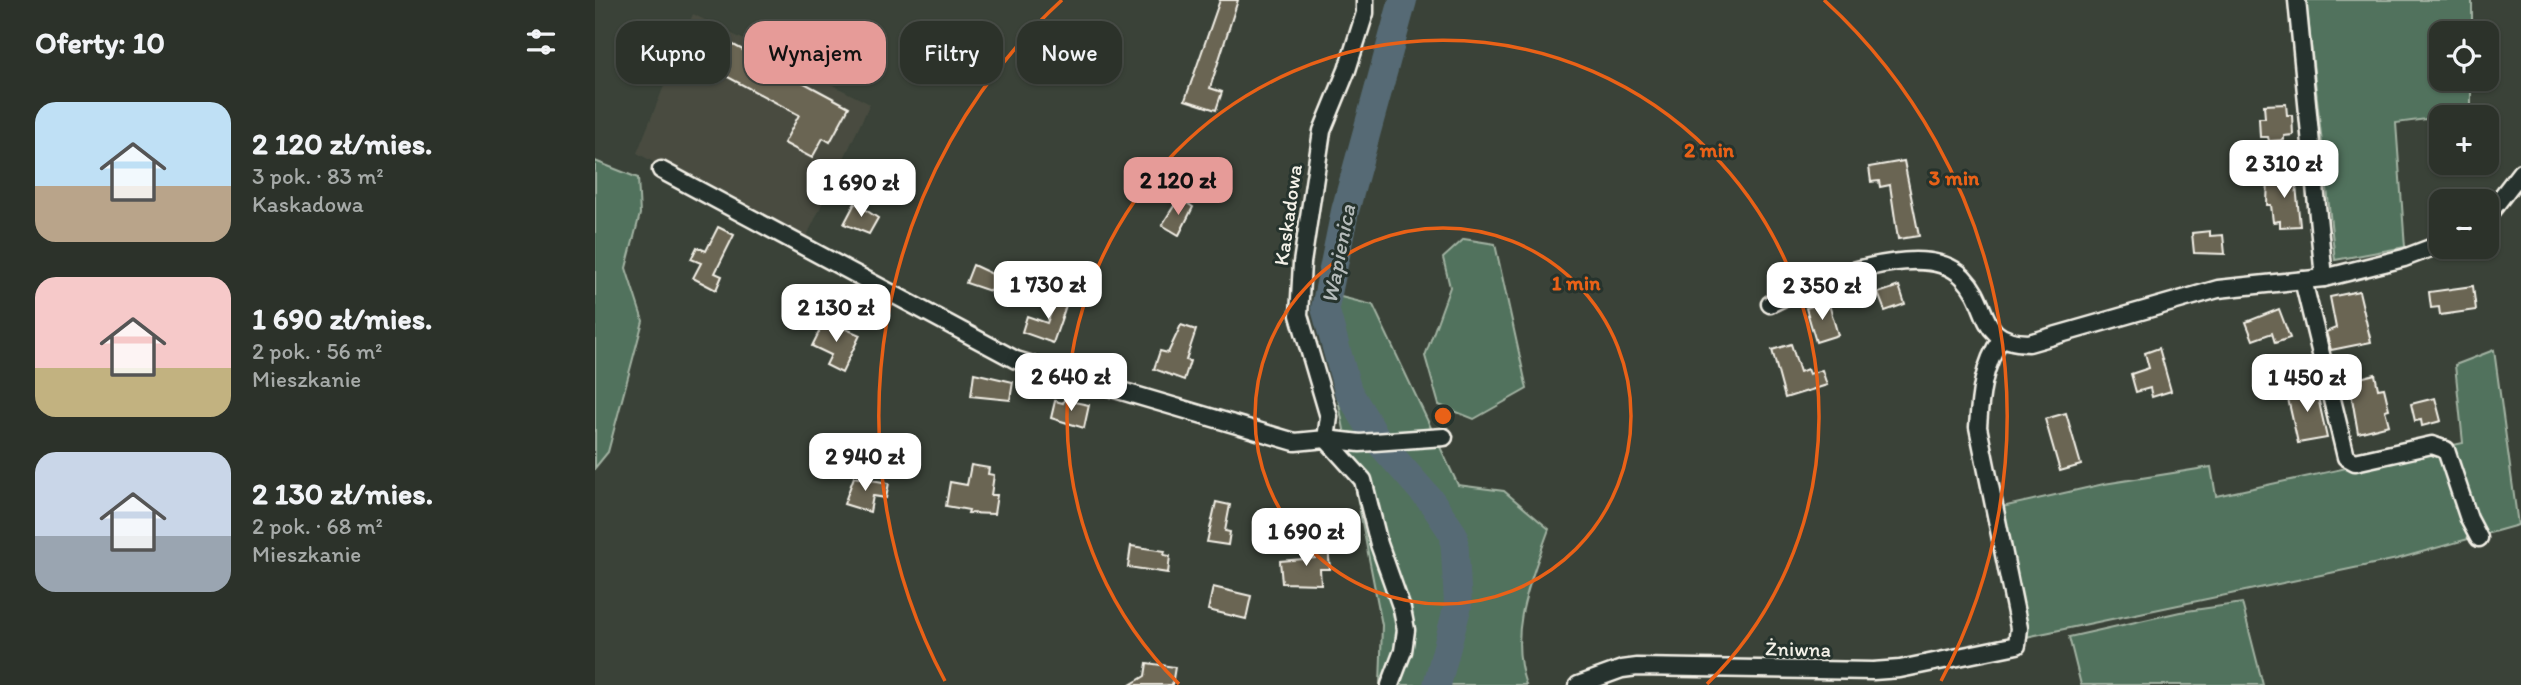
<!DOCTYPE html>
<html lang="pl">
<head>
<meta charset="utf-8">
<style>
  body { margin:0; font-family:Itim,sans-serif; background:#343a32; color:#f1f3f6; height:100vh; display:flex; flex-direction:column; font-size:26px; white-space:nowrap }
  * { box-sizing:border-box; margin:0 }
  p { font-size:23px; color:#a6aaa8 }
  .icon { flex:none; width:38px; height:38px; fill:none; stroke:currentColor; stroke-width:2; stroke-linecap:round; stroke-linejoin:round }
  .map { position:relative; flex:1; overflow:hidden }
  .side { display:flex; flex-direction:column; background:#2c322a; width:595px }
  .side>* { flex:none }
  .guide { position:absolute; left:21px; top:21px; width:665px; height:63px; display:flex; gap:14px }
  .tools { position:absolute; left:1834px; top:21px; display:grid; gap:14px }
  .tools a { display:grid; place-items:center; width:70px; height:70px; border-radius:14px; background:#2c322a; box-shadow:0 2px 5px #0004,0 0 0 2px #484d47; font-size:35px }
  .price { position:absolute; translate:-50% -60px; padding:0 16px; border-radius:14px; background:#fff; color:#222; font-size:23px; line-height:46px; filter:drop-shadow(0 2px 4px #0008) }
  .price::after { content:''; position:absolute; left:50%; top:42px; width:21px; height:16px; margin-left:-10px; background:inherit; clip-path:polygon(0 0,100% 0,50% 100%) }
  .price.selected { background:#e69b98; color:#111 }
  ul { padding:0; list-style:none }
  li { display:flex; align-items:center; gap:21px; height:175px; padding:0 35px }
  li span { display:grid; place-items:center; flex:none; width:196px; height:140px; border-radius:21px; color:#555 }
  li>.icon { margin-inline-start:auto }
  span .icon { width:84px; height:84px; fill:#fffc; stroke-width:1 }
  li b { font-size:30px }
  h2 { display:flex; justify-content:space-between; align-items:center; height:84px; padding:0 35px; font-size:30px }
  .chip { padding:0 24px; border-radius:21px; background:#2c322a; box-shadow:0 2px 5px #0004,0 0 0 2px #484d47; font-size:24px; line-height:63px }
  .chip.selected { background:#e69b98; color:#111 }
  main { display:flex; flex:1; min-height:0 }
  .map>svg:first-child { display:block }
  .built { fill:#484c40 }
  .green { fill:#51725d; stroke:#a2b2a2; stroke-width:2 }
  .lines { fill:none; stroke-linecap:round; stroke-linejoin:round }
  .river { stroke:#566b74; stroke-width:28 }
  .building { fill:#6a6553; stroke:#f4f1e8; stroke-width:2 }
  .minor-casing { stroke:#f4f1e8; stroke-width:21 }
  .minor { stroke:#26332d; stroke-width:16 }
  .ring { fill:none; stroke:#e96117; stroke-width:3.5 }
  .labels { text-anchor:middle; stroke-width:6; stroke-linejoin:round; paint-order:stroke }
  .street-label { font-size:21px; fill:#f4f1e8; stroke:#26332d }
  .water-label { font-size:23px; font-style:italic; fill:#b5bbba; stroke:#26332d }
  .centre { fill:#e96117; stroke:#26332d; stroke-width:3.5 }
  .ring-label { font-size:21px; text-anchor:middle; font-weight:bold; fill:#e96117; stroke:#26332d; stroke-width:6; stroke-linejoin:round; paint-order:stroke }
</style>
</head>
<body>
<main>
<section class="side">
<h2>Oferty: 10<svg class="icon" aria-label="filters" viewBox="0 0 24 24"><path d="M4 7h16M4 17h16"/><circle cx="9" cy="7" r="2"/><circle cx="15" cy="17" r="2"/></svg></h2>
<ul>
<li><span style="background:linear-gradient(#bfe0f5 60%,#b9a48a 0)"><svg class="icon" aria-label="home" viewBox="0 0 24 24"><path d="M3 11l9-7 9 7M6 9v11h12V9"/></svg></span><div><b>2 120 zł/mies.</b><p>3 pok. · 83 m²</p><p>Kaskadowa</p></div></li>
<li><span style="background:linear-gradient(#f6c9c9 65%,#c2b280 0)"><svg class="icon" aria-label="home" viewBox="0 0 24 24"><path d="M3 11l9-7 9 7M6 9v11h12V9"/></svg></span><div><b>1 690 zł/mies.</b><p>2 pok. · 56 m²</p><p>Mieszkanie</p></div></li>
<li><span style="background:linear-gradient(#c9d6e8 60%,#9aa5b1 0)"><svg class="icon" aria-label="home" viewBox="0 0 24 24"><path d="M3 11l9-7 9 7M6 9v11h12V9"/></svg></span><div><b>2 130 zł/mies.</b><p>2 pok. · 68 m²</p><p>Mieszkanie</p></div></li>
</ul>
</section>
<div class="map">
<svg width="1926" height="685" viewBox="0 0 1926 685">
  <rect width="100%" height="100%" fill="#3a4238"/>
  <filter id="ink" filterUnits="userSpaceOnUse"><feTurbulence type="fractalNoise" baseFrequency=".0143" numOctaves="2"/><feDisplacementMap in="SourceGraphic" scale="14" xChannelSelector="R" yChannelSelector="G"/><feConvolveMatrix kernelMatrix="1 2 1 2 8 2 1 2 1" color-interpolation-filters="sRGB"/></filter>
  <g filter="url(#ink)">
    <polygon class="built" points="98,14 275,104 208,244 42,153"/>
    <g class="green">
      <polygon points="1711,0 1877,0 1877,33 1846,33 1846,79 1876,79 1876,113 1801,123 1810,247 1740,260"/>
      <polygon points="0,161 43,178 45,214 31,268 48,321 13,452 0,468"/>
      <polygon points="869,239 900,244 932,389 879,419 844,405 830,356 855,287 848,258"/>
      <path d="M722,291L778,305L863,485L909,491L954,529C936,580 912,631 931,685H785L787,625Z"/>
      <polygon points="1899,350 1923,525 1802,559 1431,637 1407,507 1509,484 1616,467 1621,496 1868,443 1860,365"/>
      <polygon points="1647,603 1668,685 1486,685 1474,637 1585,612"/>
    </g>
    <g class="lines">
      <polyline class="river" points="808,0 750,211 730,308 753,391 784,442 837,502 859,535 863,605 842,685"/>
    </g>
    <g class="building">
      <polygon points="625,0 643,0 615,88 627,92 621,110 590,100"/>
      <polygon points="118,34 254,107 235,142 228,138 217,158 189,143 204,115 103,61"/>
      <polygon points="1691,104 1692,115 1697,115 1698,135 1689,136 1689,140 1674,141 1673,137 1665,137 1664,118 1670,118 1669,105"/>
      <polygon points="1309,161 1324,236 1303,239 1295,185 1285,187 1284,181 1276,182 1274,167"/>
      <polygon points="1700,175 1705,226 1685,227 1685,221 1678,222 1676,205 1672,205 1673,177"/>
      <polygon points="584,198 598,207 584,235 567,225"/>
      <polygon points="260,203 283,218 274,234 249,224"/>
      <polygon points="123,227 139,235 120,273 127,276 121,290 98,278 106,263 96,259 102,247 111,251"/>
      <polygon points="1615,231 1615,236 1628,235 1630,254 1599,253 1597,233"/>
      <polygon points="378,265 406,278 401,293 371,283"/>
      <polygon points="1304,286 1310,304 1290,311 1283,293"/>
      <polygon points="1878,286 1881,310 1845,315 1844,307 1836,308 1834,292"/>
      <polygon points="464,291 475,294 458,343 427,332 432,316 452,323"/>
      <polygon points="1764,291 1776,342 1736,350 1731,332 1741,328 1735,297"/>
      <polygon points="1233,301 1243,335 1221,342 1211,308"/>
      <polygon points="1684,309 1695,338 1680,343 1677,333 1658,340 1651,322"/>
      <polygon points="230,320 265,335 247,373 231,365 236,355 217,346"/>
      <polygon points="586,325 601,330 591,360 595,361 589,380 559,369 565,351 573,353"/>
      <polygon points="1196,344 1205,372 1212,369 1214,374 1227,370 1232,385 1190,398 1177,350"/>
      <polygon points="1564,348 1576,391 1557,397 1555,388 1541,392 1536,374 1554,368 1550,353"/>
      <polygon points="379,373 418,382 415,400 376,396"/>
      <polygon points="1780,374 1783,389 1789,388 1794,409 1790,410 1794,425 1763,433 1754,381"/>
      <polygon points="1720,384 1732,438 1703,443 1691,390"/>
      <polygon points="1840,398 1846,421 1827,426 1826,420 1820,421 1816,404"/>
      <polygon points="469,400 494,405 489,428 456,418 460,401 468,403"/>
      <polygon points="1471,413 1486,465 1465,471 1450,419"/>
      <polygon points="376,465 394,468 393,474 399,475 396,495 402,495 399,514 373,513 374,510 351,506 355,482 372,485"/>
      <polygon points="259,477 294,483 291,498 278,496 275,512 249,504"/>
      <polygon points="621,502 635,505 630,531 635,532 633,545 612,542"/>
      <polygon points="536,546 570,551 569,555 575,556 573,573 533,567"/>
      <polygon points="733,546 735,569 725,569 726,584 687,583 685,561 720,558 719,547"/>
      <polygon points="618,587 656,596 651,619 613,610"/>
      <polygon points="552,663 580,667 577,685 535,685 550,676"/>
    </g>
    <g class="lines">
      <g class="minor-casing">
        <g id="minor">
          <polyline points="1702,0 1729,278"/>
          <polyline points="66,170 421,360 700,442 731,439 765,443 849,437"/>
          <polyline points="1892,216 1926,172"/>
          <polyline points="1708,280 1751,457 1760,462 1837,445 1851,450 1874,519 1884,538"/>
          <path d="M1175,304C1217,282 1330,237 1368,277C1397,307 1381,342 1434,343L1623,289L1729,278L1809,258L1846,244"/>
          <polyline points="731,439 734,417 704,315 707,263 727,131 752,70 770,13 770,0"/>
          <polyline points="731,439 768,480 784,544 807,609 811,630 808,651 795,685"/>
          <path d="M983,685L1027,669L1042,667L1278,671L1305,669L1422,645L1424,628L1383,427C1385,396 1388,365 1406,339"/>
        </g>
      </g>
      <use href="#minor" class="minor"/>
    </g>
  </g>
  <g class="ring">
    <circle cx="848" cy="416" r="188"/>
    <path d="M584 684A376 376 0 1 1 1112 684"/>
    <path d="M350 681A564 564 0 0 1 467 0M1229 0A564 564 0 0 1 1346 681"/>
  </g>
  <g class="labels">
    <g class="street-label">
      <text transform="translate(693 215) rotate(-82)" y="7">Kaskadowa</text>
      <text transform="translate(1203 649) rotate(1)" y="7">Żniwna</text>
    </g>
    <g class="water-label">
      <text transform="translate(743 254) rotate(-79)" y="8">Wapienica</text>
    </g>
  </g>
  <circle cx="848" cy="416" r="10" class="centre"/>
  <g class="ring-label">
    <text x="1114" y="157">2 min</text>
    <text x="1359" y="185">3 min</text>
    <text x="981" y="290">1 min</text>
  </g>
</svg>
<div class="tools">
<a><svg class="icon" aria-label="locate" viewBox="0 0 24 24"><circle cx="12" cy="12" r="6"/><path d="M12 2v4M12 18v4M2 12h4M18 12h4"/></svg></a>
<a>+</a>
<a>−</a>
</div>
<b class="price" style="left:1689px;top:200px">2 310 zł</b>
<b class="price selected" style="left:583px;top:217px">2 120 zł</b>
<b class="price" style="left:266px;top:219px">1 690 zł</b>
<b class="price" style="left:453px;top:321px">1 730 zł</b>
<b class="price" style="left:1227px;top:322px">2 350 zł</b>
<b class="price" style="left:241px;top:344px">2 130 zł</b>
<b class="price" style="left:476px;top:413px">2 640 zł</b>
<b class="price" style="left:1712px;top:414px">1 450 zł</b>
<b class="price" style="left:270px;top:493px">2 940 zł</b>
<b class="price" style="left:711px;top:568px">1 690 zł</b>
<div class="guide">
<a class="chip">Kupno</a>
<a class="chip selected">Wynajem</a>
<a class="chip">Filtry</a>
<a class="chip">Nowe</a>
</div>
</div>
</main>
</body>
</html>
